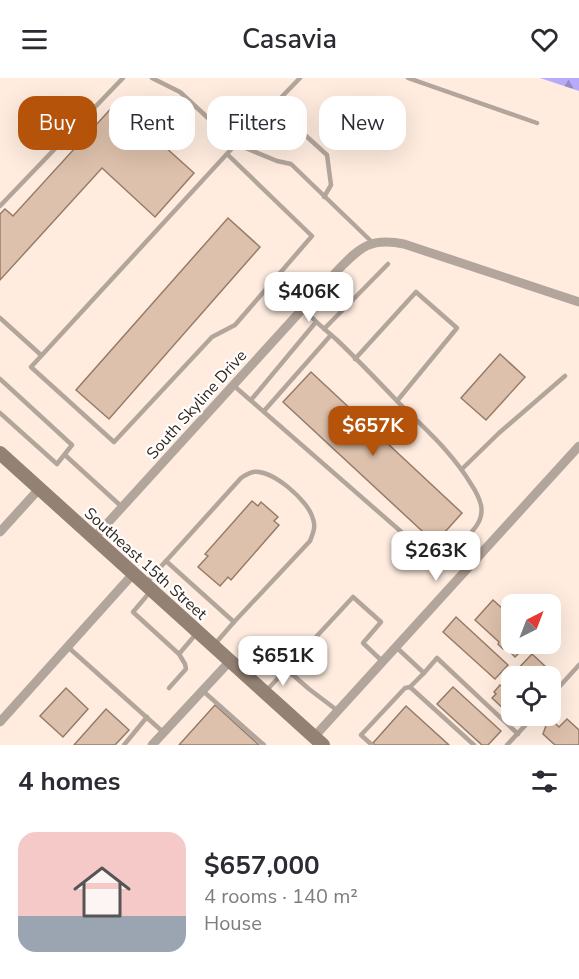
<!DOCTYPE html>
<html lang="en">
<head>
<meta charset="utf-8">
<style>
  body { margin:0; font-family:"Nunito Sans",sans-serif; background:#f2f2f3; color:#2b2b33; height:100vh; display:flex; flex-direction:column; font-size:22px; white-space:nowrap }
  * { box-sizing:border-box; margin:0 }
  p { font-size:20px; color:#7c7c81 }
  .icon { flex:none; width:33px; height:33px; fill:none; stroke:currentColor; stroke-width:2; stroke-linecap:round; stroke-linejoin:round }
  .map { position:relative; height:667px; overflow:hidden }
  .drawer { display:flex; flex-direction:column; background:#fff; flex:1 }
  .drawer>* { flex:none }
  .guide { position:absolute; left:18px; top:18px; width:543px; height:54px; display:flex; gap:12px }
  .needle { width:39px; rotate:42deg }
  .buttons { position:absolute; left:501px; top:516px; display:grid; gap:12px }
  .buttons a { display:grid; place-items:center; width:60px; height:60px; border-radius:12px; background:#fff; box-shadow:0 6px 24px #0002; font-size:30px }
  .price { position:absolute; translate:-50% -51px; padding:0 14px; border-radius:12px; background:#fff; color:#222; font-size:20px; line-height:39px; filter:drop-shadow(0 2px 3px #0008) }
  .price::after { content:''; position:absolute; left:50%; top:36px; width:18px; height:14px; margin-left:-9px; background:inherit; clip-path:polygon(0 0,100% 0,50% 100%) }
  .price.on { background:#b45309; color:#fff }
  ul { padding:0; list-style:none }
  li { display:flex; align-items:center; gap:18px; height:150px; padding:0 18px }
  li span { display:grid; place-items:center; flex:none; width:168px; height:120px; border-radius:18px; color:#555 }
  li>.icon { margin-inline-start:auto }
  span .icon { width:72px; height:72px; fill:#fffc; stroke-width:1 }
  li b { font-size:26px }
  h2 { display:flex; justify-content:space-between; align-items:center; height:72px; padding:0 18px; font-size:26px }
  .pill { padding:0 21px; border-radius:18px; background:#fff; box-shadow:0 6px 24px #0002; font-size:21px; line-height:54px }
  .pill.on { background:#b45309; color:#fff }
  header { display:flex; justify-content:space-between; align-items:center; height:78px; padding:0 18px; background:#fff; font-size:27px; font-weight:600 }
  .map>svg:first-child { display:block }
  .forest { fill:url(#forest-firs) }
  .building { fill:#dec1ac; stroke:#967c68; stroke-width:1.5 }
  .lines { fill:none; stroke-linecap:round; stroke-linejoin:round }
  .service { stroke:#b2a59c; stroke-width:4.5 }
  .minor { stroke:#b2a59c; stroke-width:9 }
  .secondary { stroke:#938174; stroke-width:14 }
  .labels { text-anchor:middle; stroke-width:4.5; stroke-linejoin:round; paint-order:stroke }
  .street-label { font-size:16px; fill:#332820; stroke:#fff }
</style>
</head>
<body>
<header><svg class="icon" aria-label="menu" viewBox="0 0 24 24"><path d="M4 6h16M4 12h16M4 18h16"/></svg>Casavia<svg class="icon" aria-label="heart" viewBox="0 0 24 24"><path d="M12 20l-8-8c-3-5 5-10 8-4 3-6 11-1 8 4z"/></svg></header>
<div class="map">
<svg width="579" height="667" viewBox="0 0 579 667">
  <defs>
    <pattern id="forest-firs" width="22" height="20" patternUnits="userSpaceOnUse" patternTransform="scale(1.5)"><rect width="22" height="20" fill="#b7abf9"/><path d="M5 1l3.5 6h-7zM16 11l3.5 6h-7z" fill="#958bc9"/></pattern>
  </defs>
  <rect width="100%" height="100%" fill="#ffecdf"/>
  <polygon class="forest" points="540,0 579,0 579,13"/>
  <g class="building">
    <polygon points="116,25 194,95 155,139 102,90 0,202 0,136 5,131 13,138"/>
    <polygon points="228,140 260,169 109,341 76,312"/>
    <polygon points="500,276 525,299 486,342 461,320"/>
    <polygon points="311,294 462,435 435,465 283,324"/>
    <polygon points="252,423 258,428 261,424 278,439 274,443 279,447 231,502 228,499 220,508 198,489 208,478 205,476"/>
    <polygon points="493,522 512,539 512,566 528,566 515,579 505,569 503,571 498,566 499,564 475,542"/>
    <polygon points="456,539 508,587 495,601 443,554"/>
    <polygon points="532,576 546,589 537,598 515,598 513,596"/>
    <polygon points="512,602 512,631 511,630 507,634 492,620 496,616 494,614 500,607 504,610"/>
    <polygon points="453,609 501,653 488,667 482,667 437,626"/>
    <polygon points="66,610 88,631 63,659 40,638"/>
    <polygon points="215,627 259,667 179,667"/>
    <polygon points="406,628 449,667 375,667 373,665"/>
    <polygon points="106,631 129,652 115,667 74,667"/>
    <polygon points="549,639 559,649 567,641 579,652 579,667 555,667 543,656"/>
  </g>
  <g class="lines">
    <g class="service">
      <polyline points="152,0 180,14 236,66 31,289 114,364 212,259 235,247 312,158 227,76"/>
      <polyline points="300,0 236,66 277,83 291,86 373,165"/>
      <polyline points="408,0 537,45"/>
      <polyline points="294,47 327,77 331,107 324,119"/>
      <polyline points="0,128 123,0"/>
      <polyline points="0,240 41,277"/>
      <polyline points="324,251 388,186"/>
      <polyline points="355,281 416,214 457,250 397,323"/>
      <polyline points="0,301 72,367 57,386 0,335"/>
      <path d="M233,307L429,478C446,483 453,473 464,462C474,452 484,442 481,427C479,419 475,412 471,406C452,374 424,350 398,324C378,303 358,282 337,262C325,252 314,242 303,231"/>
      <polyline points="251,322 316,244"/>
      <polyline points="264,333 331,257"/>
      <polyline points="65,377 122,429"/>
      <polyline points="462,391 499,355 565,298"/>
      <path d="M166,483L241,400C244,398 249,395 253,394C272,391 309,423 313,441C316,449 313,455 310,463L234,544"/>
      <polyline points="147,504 166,483 234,544 214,567"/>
      <polyline points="150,514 133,534 179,576 196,556"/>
      <polyline points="68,569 163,654"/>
      <polyline points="396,569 424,595 410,609 474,667"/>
      <polyline points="286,591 309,611 338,633"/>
      <polyline points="424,595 437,580 518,656"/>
      <polyline points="169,610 186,591 185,586 179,576"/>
      <polyline points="267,612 353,519 381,544 363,565 382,583"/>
      <polyline points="203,613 264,667"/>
      <polyline points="550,619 579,587"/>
      <polyline points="124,667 147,639"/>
      <polyline points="372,667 361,657 405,610 410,609"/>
      <polyline points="507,667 534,638"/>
    </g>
    <g class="minor">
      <polyline points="0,454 39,411"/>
      <path d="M94,460L338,192C360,169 371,159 404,166L579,224"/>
      <polyline points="0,644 133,496"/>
      <polyline points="314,659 579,368"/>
      <polyline points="152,667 230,583"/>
    </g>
    <polyline class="secondary" points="0,375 323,667"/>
  </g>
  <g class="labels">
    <g class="street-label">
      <text transform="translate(196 326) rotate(-48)" y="6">South Skyline Drive</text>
      <text transform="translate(146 485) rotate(42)" y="6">Southeast 15th Street</text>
    </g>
  </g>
</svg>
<div class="buttons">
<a><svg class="needle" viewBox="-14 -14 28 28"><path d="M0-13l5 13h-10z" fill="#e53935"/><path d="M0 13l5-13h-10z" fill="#7c7c81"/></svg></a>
<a><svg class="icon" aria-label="locate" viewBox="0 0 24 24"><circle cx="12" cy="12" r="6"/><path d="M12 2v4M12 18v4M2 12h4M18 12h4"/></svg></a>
</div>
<b class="price" style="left:309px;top:245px">$406K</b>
<b class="price on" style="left:373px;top:379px">$657K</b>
<b class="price" style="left:436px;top:504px">$263K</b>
<b class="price" style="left:283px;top:609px">$651K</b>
<div class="guide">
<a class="pill on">Buy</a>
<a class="pill">Rent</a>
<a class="pill">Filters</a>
<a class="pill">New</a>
</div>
</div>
<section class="drawer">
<h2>4 homes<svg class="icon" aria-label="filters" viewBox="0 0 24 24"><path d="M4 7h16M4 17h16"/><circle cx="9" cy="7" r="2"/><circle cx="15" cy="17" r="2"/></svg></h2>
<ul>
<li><span style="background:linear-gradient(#f6c9c9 70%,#9aa5b1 0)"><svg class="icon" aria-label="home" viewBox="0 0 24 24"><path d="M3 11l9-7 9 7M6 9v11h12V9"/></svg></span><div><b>$657,000</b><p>4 rooms · 140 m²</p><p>House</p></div></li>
</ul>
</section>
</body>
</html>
